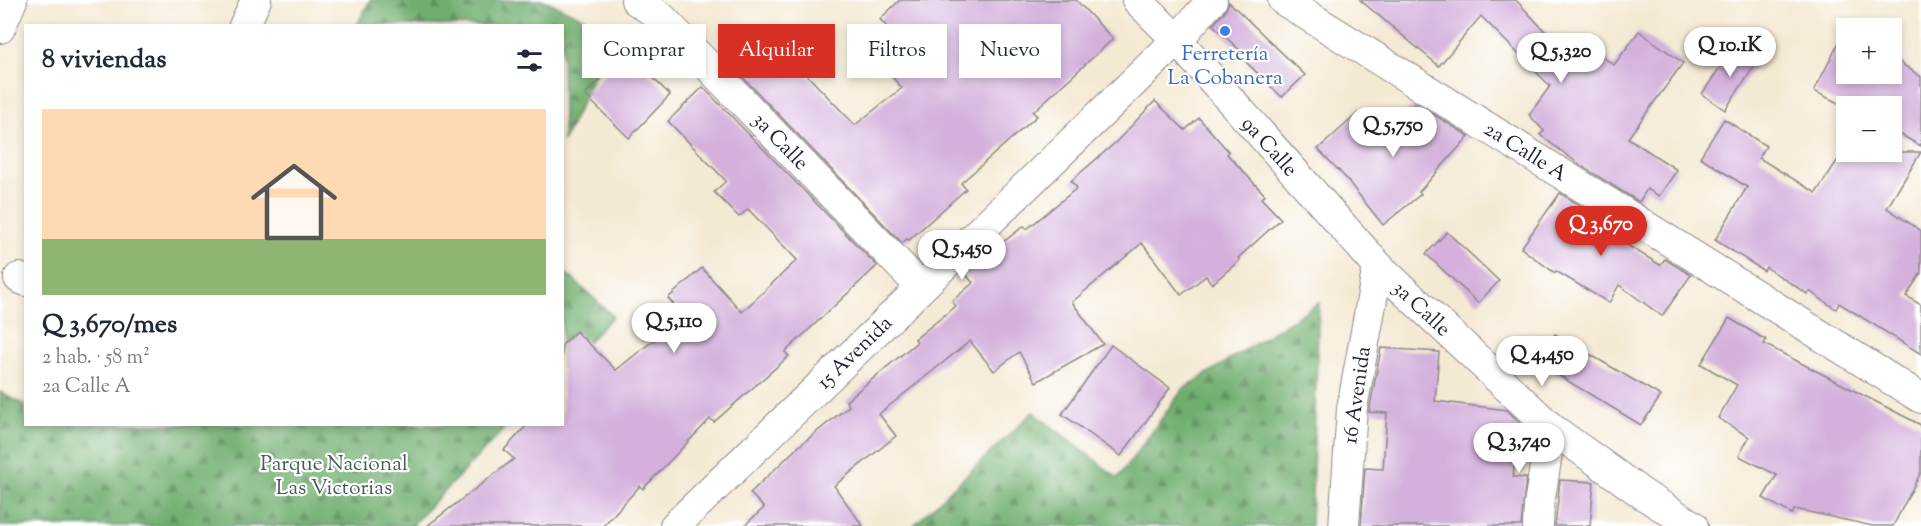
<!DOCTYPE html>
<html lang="es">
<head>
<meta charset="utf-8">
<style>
  body { margin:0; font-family:"Sorts Mill Goudy",serif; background:#f6f6f7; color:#1f2937; height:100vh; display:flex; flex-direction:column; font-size:22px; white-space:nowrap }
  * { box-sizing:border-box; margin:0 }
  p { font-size:20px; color:#747a83 }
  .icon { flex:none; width:33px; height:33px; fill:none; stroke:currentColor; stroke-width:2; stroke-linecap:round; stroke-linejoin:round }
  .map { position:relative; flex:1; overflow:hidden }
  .side { position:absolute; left:24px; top:24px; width:540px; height:402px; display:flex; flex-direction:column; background:#fff; border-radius:0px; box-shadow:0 3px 9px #0003 }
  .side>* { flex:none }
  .banner { position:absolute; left:582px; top:24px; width:570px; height:54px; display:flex; gap:12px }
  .fabs { position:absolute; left:1836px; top:18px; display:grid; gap:12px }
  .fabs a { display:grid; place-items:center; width:66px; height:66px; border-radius:0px; background:#fff; box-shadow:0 3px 9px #0003; font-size:30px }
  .price { position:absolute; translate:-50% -51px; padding:0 14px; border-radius:21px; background:#fff; color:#222; font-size:20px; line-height:39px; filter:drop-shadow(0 2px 3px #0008) }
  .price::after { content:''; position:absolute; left:50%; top:36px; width:18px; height:14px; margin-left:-9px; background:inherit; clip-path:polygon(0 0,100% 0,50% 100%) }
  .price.selected { background:#d93025; color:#fff }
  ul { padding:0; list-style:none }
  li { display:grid; align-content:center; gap:12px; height:318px; padding:0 18px }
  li+li { border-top:2px solid #e0e1e3 }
  li span { display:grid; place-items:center; height:186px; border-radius:0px; color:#555 }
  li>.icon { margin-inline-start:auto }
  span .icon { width:108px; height:108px; fill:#fffc; stroke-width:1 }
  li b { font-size:26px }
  h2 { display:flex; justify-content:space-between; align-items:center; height:72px; padding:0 18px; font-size:26px }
  .tag { padding:0 21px; border-radius:0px; background:#fff; box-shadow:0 3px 9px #0003; font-size:21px; line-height:54px }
  .tag.selected { background:#d93025; color:#fff }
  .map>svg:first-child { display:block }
  .forest { fill:url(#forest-firs); stroke:#496854; stroke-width:1.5 }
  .building { fill:#d3b1dc }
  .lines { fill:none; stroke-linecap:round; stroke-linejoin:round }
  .minor-casing { stroke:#8b8687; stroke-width:32 }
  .minor { stroke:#fff; stroke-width:30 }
  .shop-dot { fill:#3f7fe0; stroke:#fff; stroke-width:2 }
  .labels { text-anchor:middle; stroke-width:4.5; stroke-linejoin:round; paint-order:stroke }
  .shop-label { font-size:21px; fill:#366cbe; stroke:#fff }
  .street-label { font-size:21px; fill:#22223b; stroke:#fff }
  .park-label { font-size:21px; fill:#475d53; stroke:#fff }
</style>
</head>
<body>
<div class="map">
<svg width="1921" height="526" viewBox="0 0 1921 526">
  <defs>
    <pattern id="forest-firs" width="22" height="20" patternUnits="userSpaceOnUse" patternTransform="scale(1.5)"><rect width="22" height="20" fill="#70ae6e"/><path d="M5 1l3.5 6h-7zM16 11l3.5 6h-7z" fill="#5c8d5c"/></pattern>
  </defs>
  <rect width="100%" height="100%" fill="#fff"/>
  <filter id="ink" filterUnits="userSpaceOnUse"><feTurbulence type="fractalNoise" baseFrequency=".0167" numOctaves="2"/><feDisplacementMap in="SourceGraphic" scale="12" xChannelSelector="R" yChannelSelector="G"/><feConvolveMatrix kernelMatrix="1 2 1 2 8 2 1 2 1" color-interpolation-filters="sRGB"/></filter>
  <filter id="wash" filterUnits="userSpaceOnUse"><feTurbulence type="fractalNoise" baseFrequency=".008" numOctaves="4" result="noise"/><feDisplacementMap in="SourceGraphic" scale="24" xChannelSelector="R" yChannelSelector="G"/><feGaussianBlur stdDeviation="1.35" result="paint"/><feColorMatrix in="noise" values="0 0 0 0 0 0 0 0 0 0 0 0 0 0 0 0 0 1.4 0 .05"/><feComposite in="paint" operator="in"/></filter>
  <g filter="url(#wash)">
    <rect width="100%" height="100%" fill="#f4e9d3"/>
    <g class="forest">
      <polygon points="370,0 544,0 615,32 563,142 562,26 357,25"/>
      <polygon points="562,269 613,316 563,368 562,368"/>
      <polygon points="1319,303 1311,526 913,526 1033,412 1118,478 1183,389"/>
      <polygon points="0,392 25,405 26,424 508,425 413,524 415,526 0,526"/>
    </g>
    <g id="blocks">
      <g class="building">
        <polygon points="900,0 1076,0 1113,39 1033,112 1037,116 961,183 966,189 909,240 907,239 902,243 734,68 768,32 805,68 802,70 855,125 902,88 865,47 887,27 880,19"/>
        <polygon points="1360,0 1516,0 1570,58 1582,42 1614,65 1639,31 1683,63 1628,138 1677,170 1659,196 1647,189 1639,202 1580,165 1540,135 1544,131 1529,115 1550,86 1481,16 1439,66"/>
        <polygon points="1229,2 1305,75 1282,97 1246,62 1249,59 1213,25 1225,11"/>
        <polygon points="1846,29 1846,74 1892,74 1892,57 1921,77 1921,146 1892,130 1892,106 1846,107 1814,91"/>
        <polygon points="1735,45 1758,61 1725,110 1702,94"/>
        <polygon points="627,52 670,95 629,138 585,95"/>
        <polygon points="703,87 877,266 785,352 789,356 714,422 710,419 643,489 640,486 603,526 427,526 514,459 504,450 528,424 562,424 562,345 576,331 616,370 684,316 668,298 702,268 742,312 797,260 748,209 739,217 714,192 726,181 668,121"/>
        <polygon points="1155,101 1185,130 1199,118 1229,152 1227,154 1265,195 1261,198 1281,219 1238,258 1240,260 1212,284 1206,276 1181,295 1142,243 1072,302 1103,344 1036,382 1019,352 994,371 970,341 879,414 896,436 834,486 863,526 744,526 764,508 750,493 799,446 849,406 846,401 917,342 915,339 956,306 952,301 973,283 964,272 1024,226 1027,229 1077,188 1071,181 1116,142"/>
        <polygon points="1415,103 1469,136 1419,192 1421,194 1383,225 1344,176 1318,149 1358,113 1380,138"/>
        <polygon points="1724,119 1766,146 1759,158 1816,193 1843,152 1921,152 1887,208 1921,231 1921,273 1906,296 1921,305 1921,354 1839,303 1836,309 1809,291 1807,294 1766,267 1764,271 1715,240 1747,187 1700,157"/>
        <polygon points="1560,193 1621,231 1617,239 1660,265 1665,259 1691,275 1662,316 1619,285 1609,303 1556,271 1555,273 1521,248"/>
        <polygon points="1447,232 1499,281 1478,303 1426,254"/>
        <polygon points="1729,318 1766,340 1764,344 1921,425 1921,472 1893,526 1873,526 1795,509 1792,514 1763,498 1777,475 1739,456 1749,437 1718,418 1737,385 1701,364"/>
        <polygon points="1555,334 1661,396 1641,425 1538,363"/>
        <polygon points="1111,345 1170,388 1121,456 1062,414"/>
        <polygon points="1381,348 1439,352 1435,401 1507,410 1519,422 1513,477 1526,478 1521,526 1361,526 1365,468 1383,469 1387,413 1369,412"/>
        <polygon points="1560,480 1594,482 1590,526 1555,526"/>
      </g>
    </g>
  </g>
  <g filter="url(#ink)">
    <use href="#blocks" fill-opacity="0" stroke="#8b8687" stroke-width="1.5"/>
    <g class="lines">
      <g class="minor-casing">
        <g id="minor">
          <polyline points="636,0 661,17 921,287"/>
          <polyline points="1137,0 1177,40 1378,266 1551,428 1644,495 1693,526"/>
          <polyline points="1283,0 1921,398"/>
          <polyline points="244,26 256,0"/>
          <polyline points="0,28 12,0"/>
          <polyline points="19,278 26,281"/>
          <polyline points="675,526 1177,40 1212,0"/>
          <polyline points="1344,526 1352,408 1378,266"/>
          <polyline points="1538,526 1539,505 1551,428"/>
        </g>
      </g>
      <use href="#minor" class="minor"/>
    </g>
  </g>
  <circle class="shop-dot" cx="1225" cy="31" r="6"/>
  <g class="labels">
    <g class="shop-label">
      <text x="1225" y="60">Ferretería<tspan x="1225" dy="24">La Cobanera</tspan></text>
    </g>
    <g class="street-label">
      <text transform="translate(781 141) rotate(46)" y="7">3a Calle</text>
      <text transform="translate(1270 146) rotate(48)" y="7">9a Calle</text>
      <text transform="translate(1526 151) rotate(32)" y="7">2a Calle A</text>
      <text transform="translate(1422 308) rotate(43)" y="7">3a Calle</text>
      <text transform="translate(854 352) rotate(-44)" y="7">15 Avenida</text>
      <text transform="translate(1356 395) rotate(-82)" y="7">16 Avenida</text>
    </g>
    <g class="park-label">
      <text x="334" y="470">Parque Nacional<tspan x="334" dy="24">Las Victorias</tspan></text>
    </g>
  </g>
</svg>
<div class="fabs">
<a>+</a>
<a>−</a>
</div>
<b class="price" style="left:1730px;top:78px">Q 10.1K</b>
<b class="price" style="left:1561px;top:84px">Q 5,320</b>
<b class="price" style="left:1393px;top:158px">Q 5,750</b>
<b class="price selected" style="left:1601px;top:257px">Q 3,670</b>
<b class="price" style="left:962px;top:281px">Q 5,450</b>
<b class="price" style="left:674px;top:354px">Q 5,110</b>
<b class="price" style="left:1542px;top:387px">Q 4,450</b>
<b class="price" style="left:1519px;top:474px">Q 3,740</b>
<div class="banner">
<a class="tag">Comprar</a>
<a class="tag selected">Alquilar</a>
<a class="tag">Filtros</a>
<a class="tag">Nuevo</a>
</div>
<section class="side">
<h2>8 viviendas<svg class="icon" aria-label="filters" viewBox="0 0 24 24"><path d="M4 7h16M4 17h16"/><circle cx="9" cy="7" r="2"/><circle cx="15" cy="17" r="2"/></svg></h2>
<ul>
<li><span style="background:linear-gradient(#ffd9b3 70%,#8fb573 0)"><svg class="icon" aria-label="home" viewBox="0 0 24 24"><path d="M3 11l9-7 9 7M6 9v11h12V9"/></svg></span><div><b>Q 3,670/mes</b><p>2 hab. · 58 m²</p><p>2a Calle A</p></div></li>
</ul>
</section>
</div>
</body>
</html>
